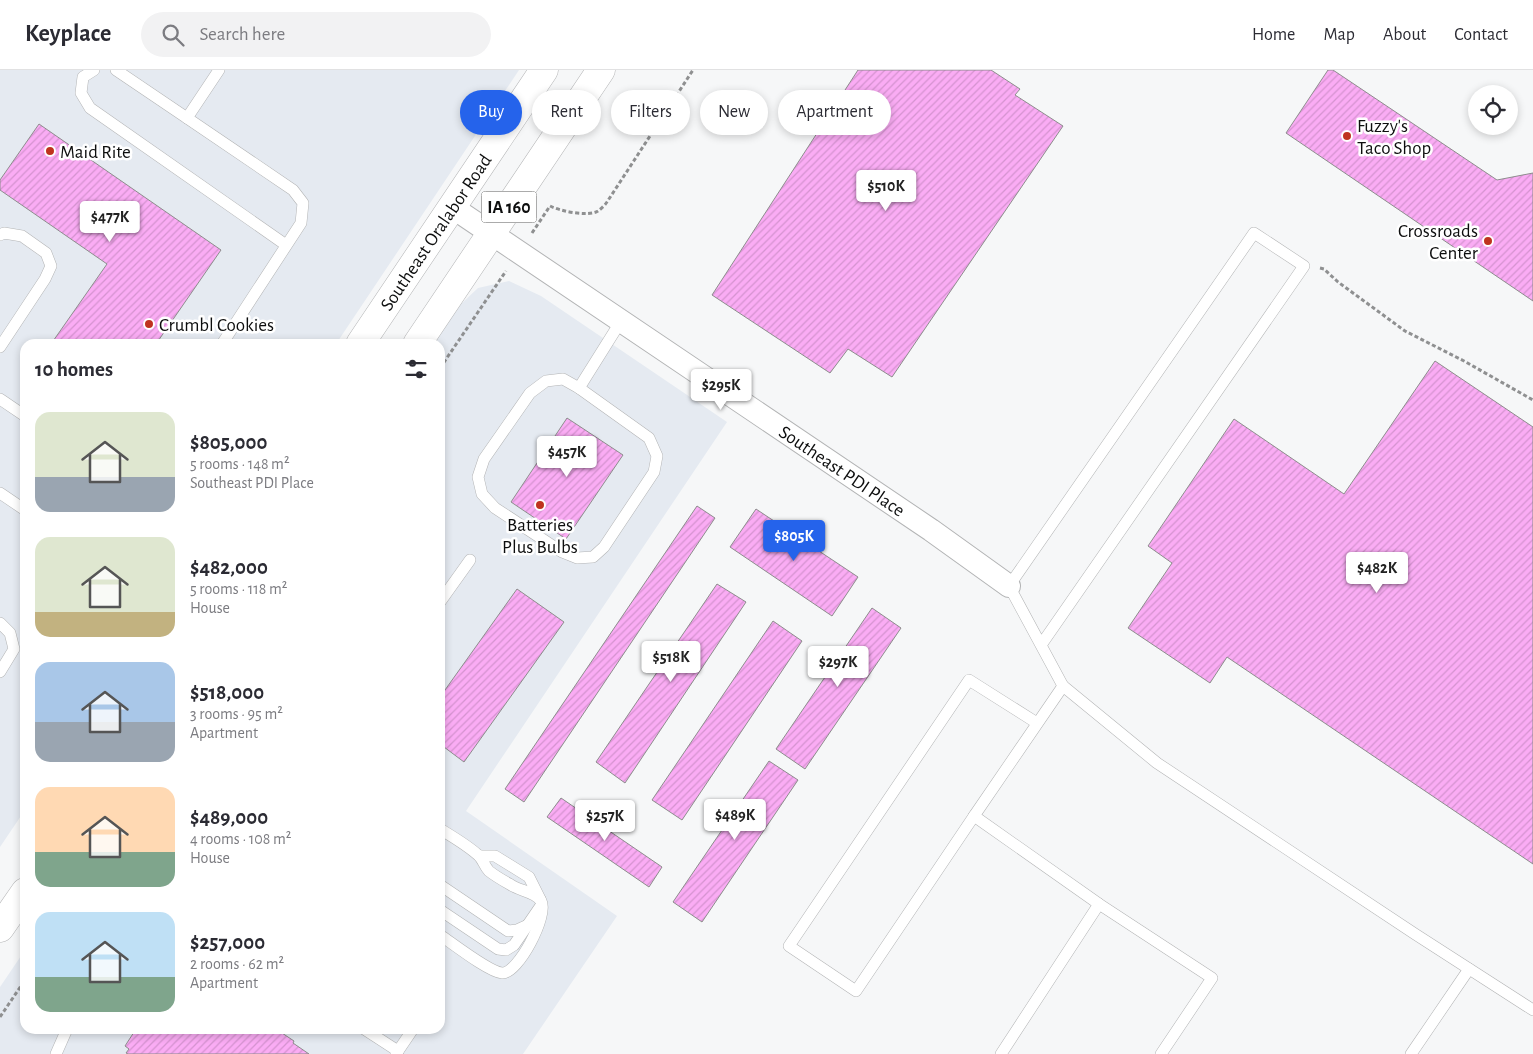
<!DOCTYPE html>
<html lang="en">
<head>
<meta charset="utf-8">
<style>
  body { margin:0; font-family:"Alegreya Sans",sans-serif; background:#f2f2f3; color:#2b2b33; height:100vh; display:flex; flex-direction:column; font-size:19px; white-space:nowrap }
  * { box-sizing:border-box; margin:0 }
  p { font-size:16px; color:#7c7c81 }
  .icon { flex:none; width:28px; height:28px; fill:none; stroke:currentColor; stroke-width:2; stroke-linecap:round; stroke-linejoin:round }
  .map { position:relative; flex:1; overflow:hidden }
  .drawer { position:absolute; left:20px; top:269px; width:425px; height:695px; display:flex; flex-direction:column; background:#fff; border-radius:15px; box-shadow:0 2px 8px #0003 }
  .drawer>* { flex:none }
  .hud { position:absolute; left:460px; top:20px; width:475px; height:45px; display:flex; gap:10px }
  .buttons { position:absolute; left:1468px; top:15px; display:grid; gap:10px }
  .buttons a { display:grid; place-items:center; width:50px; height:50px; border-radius:50%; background:#fff; box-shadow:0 2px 8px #0003; font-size:25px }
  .price { position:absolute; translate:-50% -42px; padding:0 11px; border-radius:5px; background:#fff; color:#222; font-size:16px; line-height:32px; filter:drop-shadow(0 1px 2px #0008) }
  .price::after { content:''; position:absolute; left:50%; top:30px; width:15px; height:11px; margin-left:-8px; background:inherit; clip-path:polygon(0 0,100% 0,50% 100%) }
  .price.current { background:#2563eb; color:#fff }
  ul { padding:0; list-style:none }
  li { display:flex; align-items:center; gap:15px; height:125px; padding:0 15px }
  li span { display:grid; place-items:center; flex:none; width:140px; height:100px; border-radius:15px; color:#555 }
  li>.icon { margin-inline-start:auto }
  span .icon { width:60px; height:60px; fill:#fffc; stroke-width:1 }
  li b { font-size:21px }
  h2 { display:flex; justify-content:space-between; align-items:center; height:60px; padding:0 15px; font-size:21px }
  .pill { padding:0 18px; border-radius:22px; background:#fff; box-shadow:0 2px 8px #0003; font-size:18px; line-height:45px }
  .pill.current { background:#2563eb; color:#fff }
  header { display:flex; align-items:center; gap:30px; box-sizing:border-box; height:70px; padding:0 25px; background:#fff; border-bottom:1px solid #e1e1e2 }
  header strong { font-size:24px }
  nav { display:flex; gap:28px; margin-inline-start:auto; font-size:18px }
  .search { width:350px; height:45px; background:#f2f2f3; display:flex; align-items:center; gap:12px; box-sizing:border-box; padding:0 18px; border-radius:28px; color:#7c7c81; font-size:19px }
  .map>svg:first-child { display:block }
  .built { fill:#e5eaf1 }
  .building { fill:url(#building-hatch); stroke:#8d8d8d }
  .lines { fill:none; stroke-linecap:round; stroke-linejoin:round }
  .service-casing { stroke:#b3b4b5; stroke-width:12 }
  .minor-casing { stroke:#b3b4b5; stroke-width:24 }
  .primary-casing { stroke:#b3b4b5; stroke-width:29 }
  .path { stroke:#8f9091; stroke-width:3; stroke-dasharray:4 2.5; stroke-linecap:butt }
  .service { stroke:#fff; stroke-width:11 }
  .minor { stroke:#fff; stroke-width:22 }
  .primary { stroke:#fff; stroke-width:28 }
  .poi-dot { fill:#bf331f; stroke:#fff; stroke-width:2 }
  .labels { text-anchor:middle; stroke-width:5; stroke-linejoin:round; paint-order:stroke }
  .shield { fill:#fff; stroke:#565656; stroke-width:1 }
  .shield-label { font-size:18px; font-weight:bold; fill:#0d0e0e }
  .poi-label { font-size:19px; fill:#0d0e0e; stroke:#fff; text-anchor:start }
  .street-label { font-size:19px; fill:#0d0e0e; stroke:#fff }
</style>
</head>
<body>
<header>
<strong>Keyplace</strong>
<div class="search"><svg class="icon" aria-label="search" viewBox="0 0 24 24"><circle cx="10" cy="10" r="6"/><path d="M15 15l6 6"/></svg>Search here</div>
<nav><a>Home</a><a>Map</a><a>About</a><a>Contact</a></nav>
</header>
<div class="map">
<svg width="1533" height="984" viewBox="0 0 1533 984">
  <defs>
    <pattern id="building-hatch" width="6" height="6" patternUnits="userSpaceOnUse" patternTransform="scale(1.25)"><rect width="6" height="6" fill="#faacf4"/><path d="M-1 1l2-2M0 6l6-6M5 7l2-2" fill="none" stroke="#d593d0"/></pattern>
  </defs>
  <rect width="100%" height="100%" fill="#f6f7f8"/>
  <g class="built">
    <polygon points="0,0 519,0 336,274 25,274 25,740 0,777"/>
    <polygon points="509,211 541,226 727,352 466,741 617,846 523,984 0,984 0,917 25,880 25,959 440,959 440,274 434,274 460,235 478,218"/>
  </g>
  <g class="building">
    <polygon points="858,0 991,0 1020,19 1015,25 1063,56 892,307 848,279 830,303 712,225"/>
    <polygon points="1328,0 1333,0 1497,110 1533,103 1533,231 1286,63"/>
    <polygon points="39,54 221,180 156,274 51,274 107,194 0,120 0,110"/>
    <polygon points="1435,291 1533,357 1533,794 1227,587 1210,613 1128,558 1172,493 1148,476 1234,349 1344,424"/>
    <polygon points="567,348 623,385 566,469 511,432"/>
    <polygon points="697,436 715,448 524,732 505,719"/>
    <polygon points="756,439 858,507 832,546 730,477"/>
    <polygon points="717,514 746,532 625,713 596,692"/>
    <polygon points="517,519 564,552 464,692 440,674 440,627"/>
    <polygon points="872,538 901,558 805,699 776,679"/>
    <polygon points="773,551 802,571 682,750 652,730"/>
    <polygon points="769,691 798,710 702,852 673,832"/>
    <polygon points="561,728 662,797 649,817 547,747"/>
    <polygon points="136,959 276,959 294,971 293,973 309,984 128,984 126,983 129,979 125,976"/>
  </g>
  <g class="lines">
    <g class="service-casing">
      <g id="service">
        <polyline points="94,0 83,7 81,23 90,38 286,175"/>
        <polyline points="116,0 187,48"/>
        <polyline points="219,0 187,48 293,120 303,133 301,153 222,274"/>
        <polyline points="0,165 4,163 22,166 46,183 51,196 45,209 0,277"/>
        <polygon points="563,309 579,318 649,368 657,386 654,402 604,477 593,487 577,488 562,482 495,438 482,424 478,407 484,389 530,323 546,311"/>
        <polyline points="579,318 621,251"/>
        <polyline points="0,329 25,346"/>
        <polyline points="0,423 25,440"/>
        <polyline points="440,532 470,490"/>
        <polyline points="0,553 10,563 14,579 0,602"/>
        <polyline points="1041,575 1304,196 1254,163 1009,516 1063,616 974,746 1099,834 1212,908 1161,984"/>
        <polyline points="1063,616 1157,693 1415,864 1533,940"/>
        <polyline points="974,746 856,921 789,876 969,610 1037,653"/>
        <path d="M440,759C453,767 467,775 478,785C483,789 484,796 489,801C495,806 504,811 511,815C520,821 536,822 541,831C549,845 518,904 502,903C489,902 452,873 440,865"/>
        <polyline points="480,786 495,786 529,807 540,829"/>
        <polyline points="440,815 508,861 517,860 528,855"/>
        <polyline points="440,840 498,879 506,880 514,875 540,837"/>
        <polyline points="364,959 398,981"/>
        <polyline points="56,984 67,959"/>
        <polyline points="396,984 413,959"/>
        <polyline points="1001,984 1099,834"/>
        <polyline points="1411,984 1469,899"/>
      </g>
    </g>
    <g class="minor-casing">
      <g id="minor">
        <path id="s1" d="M452,137L931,460L1009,516"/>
      </g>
    </g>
    <g class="primary-casing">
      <g id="primary">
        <path id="s2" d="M360,274L544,0"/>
        <polyline points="417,274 601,0"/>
        <polyline points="0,858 25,822"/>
      </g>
    </g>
    <g class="path">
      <path d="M532,163L550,136C560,141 588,147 598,141C601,139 605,135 607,132L693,0"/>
      <polyline points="1320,198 1324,199 1338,212 1405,261 1464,291 1533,330"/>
      <polyline points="440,298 506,201"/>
      <polyline points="0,947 25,910"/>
    </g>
    <use href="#service" class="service"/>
    <use href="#minor" class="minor"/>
    <use href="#primary" class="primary"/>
  </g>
  <g class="poi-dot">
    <circle cx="1347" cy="66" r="5"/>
    <circle cx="50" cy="81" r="5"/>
    <circle cx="1488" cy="171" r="5"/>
    <circle cx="149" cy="254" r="5"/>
    <circle cx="540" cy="435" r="5"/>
  </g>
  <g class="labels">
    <rect class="shield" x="481.5" y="121.5" width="55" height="31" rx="4"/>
    <g class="shield-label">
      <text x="509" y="143">IA 160</text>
    </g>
    <g class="poi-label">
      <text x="1357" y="62">Fuzzy's<tspan x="1357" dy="22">Taco Shop</tspan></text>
      <text x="60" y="88">Maid Rite</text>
      <text x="1478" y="167" text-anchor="end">Crossroads<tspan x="1478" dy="22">Center</tspan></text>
      <text x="159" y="261">Crumbl Cookies</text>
      <text x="540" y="461" text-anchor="middle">Batteries<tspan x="540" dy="22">Plus Bulbs</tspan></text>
    </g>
    <g class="street-label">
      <text dy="7" stroke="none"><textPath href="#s2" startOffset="135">Southeast Oralabor Road</textPath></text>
      <text dy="7" stroke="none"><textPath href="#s1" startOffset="471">Southeast PDI Place</textPath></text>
    </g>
  </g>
</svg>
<div class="buttons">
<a><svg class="icon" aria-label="locate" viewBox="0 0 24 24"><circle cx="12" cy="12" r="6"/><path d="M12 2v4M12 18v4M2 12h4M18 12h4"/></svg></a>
</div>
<b class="price" style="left:886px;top:142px">$510K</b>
<b class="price" style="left:110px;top:173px">$477K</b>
<b class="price" style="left:721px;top:341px">$295K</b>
<b class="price" style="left:567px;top:408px">$457K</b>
<b class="price current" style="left:794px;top:492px">$805K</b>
<b class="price" style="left:1377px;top:524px">$482K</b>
<b class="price" style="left:671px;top:613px">$518K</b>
<b class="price" style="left:838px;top:618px">$297K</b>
<b class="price" style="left:735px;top:771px">$489K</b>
<b class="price" style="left:605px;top:772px">$257K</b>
<div class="hud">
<a class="pill current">Buy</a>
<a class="pill">Rent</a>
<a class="pill">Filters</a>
<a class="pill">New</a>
<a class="pill">Apartment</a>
</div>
<section class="drawer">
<h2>10 homes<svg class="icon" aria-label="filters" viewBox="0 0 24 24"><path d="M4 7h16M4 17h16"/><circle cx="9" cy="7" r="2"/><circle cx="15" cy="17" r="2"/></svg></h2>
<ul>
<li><span style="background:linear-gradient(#dfe7d0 65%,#9aa5b1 0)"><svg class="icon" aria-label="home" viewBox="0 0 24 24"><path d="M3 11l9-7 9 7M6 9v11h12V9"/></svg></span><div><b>$805,000</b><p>5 rooms · 148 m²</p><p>Southeast PDI Place</p></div></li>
<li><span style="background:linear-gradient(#dfe7d0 75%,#c2b280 0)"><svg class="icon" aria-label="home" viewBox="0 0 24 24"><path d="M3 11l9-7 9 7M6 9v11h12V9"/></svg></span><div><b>$482,000</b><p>5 rooms · 118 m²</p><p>House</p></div></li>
<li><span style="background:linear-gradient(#a9c7e8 60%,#9aa5b1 0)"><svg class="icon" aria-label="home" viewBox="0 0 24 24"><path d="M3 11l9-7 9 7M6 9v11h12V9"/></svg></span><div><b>$518,000</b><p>3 rooms · 95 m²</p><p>Apartment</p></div></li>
<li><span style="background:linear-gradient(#ffd9b3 65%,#7fa58c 0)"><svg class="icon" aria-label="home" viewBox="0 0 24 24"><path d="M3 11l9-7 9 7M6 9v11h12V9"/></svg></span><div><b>$489,000</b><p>4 rooms · 108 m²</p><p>House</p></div></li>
<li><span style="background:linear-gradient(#bfe0f5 65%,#7fa58c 0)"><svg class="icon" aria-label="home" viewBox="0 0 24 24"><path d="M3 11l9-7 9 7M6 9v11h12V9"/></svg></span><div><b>$257,000</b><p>2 rooms · 62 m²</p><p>Apartment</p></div></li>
</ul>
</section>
</div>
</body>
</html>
